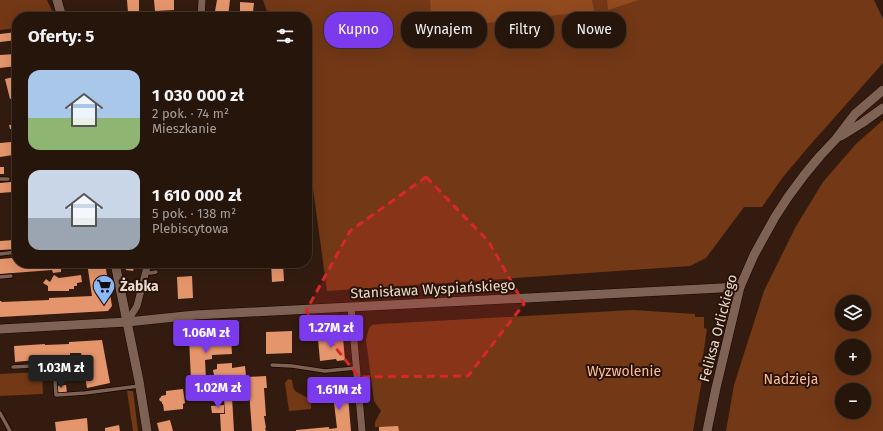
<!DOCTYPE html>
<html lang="pl">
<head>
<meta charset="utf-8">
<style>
  body { margin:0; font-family:"Fira Sans",sans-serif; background:#2e1e14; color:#f1f3f6; height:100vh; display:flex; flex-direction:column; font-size:15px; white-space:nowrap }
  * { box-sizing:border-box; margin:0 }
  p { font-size:13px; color:#a49f9d }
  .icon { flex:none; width:22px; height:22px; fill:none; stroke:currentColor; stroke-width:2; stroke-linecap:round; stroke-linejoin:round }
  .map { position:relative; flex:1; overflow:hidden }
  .panel { position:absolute; left:12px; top:12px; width:300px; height:256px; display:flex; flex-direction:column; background:#26150b; border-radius:16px; box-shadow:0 4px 16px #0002,0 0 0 1px #42342c }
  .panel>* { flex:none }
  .top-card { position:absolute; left:324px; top:12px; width:380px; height:36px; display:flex; gap:8px }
  .fabs { position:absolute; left:835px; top:295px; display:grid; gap:8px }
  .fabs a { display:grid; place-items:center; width:36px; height:36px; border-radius:50%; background:#26150b; box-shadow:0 4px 16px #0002,0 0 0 1px #42342c; font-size:20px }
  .price { position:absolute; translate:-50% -34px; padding:0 9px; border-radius:4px; background:#7c3aed; color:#fff; font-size:13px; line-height:26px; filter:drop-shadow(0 1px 2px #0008) }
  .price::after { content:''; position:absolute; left:50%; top:24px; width:12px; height:9px; margin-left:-6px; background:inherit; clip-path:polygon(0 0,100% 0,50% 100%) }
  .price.on { background:#222; color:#fff }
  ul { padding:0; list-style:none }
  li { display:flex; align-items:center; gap:12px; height:100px; padding:0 16px }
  li span { display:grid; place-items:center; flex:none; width:112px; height:80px; border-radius:12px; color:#555 }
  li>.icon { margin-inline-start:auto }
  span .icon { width:48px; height:48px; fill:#fffc; stroke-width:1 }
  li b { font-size:17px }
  h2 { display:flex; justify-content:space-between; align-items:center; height:48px; padding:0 16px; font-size:17px }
  .tag { padding:0 14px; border-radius:16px; background:#26150b; box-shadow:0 4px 16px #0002,0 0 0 1px #42342c; font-size:14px; line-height:36px }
  .tag.on { background:#7c3aed; color:#fff }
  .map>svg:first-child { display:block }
  .green { fill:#733816; fill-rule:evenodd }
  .water { fill:#924a1f }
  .building { fill:#e5956b }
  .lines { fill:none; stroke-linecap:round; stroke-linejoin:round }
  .service-casing { stroke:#1a0600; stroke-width:5 }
  .minor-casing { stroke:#1a0600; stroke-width:8 }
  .tertiary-casing { stroke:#1a0600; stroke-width:10 }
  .service { stroke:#7e6254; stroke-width:3.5 }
  .minor { stroke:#7e6254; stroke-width:7 }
  .tertiary { stroke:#7e6254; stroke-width:9 }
  .marked { fill:#d62828; fill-opacity:0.2; stroke:#d62828; stroke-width:3; stroke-dasharray:8 5; stroke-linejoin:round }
  .labels { text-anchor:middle; stroke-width:4; stroke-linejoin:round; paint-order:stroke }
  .poi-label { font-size:14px; font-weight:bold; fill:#eadad1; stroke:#291306; text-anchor:start }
  .street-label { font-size:14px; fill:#eadad1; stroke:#291306 }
  .park-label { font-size:14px; fill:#febe9e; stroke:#291306 }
</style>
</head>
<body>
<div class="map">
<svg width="883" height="431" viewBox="0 0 883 431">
  <rect width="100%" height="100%" fill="#331c0f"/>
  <g class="green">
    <polygon points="0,0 47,0 55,17 17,17 17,28 0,30"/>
    <polygon points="263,0 874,0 883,19 883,63 810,145 783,177 762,207 744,207 706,258 690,266 327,291 307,145 307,17 269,17"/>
    <path d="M883,120V431H726L734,385L764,291L795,228L823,182L856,144ZM842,302H864V324H842ZM842,346H864V368H842ZM842,390H864V412H842Z"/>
    <polygon points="633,310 695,314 695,317 704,317 704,328 707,329 702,363 699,362 698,366 704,368 693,431 379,431 379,427 375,427 375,422 381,411 374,401 366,340 369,328 372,325 380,324"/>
    <polygon points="42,372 43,394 0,396 0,374"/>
    <polygon points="288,379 292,380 293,387 295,391 311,400 311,409 289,411 285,383"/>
    <polygon points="127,391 133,391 138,431 133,431"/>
  </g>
  <g class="water">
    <polygon points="430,0 592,0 594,11 432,29"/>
    <polygon points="607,0 639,0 608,10"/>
  </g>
  <g class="building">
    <polygon points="127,0 139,0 139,12 128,13"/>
    <polygon points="154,0 174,0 174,10 155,11"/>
    <polygon points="217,0 230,0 228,17 214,17"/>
    <polygon points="240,2 254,3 253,12 240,11"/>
    <polygon points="17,32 17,40 0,42 0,34"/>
    <polygon points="15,54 16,66 0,68 0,55"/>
    <polygon points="17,76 17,97 10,99 5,79"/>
    <polygon points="17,124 17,128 10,129 9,125"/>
    <polygon points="11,142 13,155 0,157 0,143"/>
    <rect x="0" y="167" width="4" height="7"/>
    <polygon points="11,182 12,192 0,193 0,183"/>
    <polygon points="13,232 17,232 17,249 0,250 0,241 13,240"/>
    <polygon points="16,256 17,257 17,263 22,263 21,264 37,263 61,263 61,272 53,273 52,270 0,274 0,259 12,258 13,259"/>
    <polygon points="87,263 105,263 112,306 108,311 0,317 0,301 1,301 2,302 49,300 49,298 92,296"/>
    <polygon points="125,263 136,263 133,271 126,270"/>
    <polygon points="271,263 283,263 284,281 272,282"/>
    <polygon points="54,275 59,278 81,275 82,282 77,283 77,286 74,286 74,289 69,289 69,291 48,291 48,286 43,283 46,279 50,282"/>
    <polygon points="192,276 193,298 178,299 177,277"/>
    <polygon points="292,331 292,353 266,354 266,332"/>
    <polygon points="204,337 204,341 211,341 211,340 231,338 232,354 212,355 212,359 205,360 206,379 191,380 189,338"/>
    <polygon points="327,338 327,340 343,338 345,360 337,361 336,359 320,361 318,339"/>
    <polygon points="102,340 110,383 87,388 81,353 70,353 70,360 47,362 46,359 15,362 14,346 45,344 45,345 69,344 69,342"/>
    <polygon points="232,363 232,368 245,366 246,376 215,381 213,370 217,369 217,364"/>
    <polygon points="266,376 267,388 264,388 266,416 264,416 266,428 265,428 266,431 252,431 248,377"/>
    <polygon points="66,385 67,393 56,393 56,386"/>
    <polygon points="347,385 351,431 296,431 296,430 329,427 329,429 337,428 332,386"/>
    <polygon points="183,389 185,403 183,404 183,409 164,411 163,404 162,404 162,402 160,401 159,399 161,397 161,396 166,395 166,391"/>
    <polygon points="224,397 232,397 234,431 221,431 220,414 225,414"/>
    <polygon points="224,405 224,413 212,413 211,406"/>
    <polygon points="87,418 88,431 56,431 55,422"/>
    <polygon points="170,420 173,431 159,431 157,423"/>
    <polygon points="119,425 120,431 105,431 105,428"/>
    <polygon points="398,426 399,431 379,431 379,427"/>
  </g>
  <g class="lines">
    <g class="service-casing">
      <g id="service">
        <polyline points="16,159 17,158"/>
        <polyline points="0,179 8,179"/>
        <polyline points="0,254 17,252"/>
        <polyline points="146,272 151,273 156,272"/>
        <polyline points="0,277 11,276"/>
        <polyline points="272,365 292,366 325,371 356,368"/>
        <polyline points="13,367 54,365 56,395 85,393 139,386"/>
        <polyline points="0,413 10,431"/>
      </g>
    </g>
    <g class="minor-casing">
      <g id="minor">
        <polyline points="201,17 202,0"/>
        <polyline points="351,307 362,431"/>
        <polyline points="127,322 137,306 148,263"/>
      </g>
    </g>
    <g class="tertiary-casing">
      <g id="tertiary">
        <polyline points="57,0 62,17"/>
        <polyline points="841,136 862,123 883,108"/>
        <polyline points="115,263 139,381 147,431"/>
        <polyline points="0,329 127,322 195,315 740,287"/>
        <polyline points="707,431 716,388 740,287 754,255 775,217 788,197 805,174 820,156 836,139 855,114 883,90"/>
      </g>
    </g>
    <use href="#service" class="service"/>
    <use href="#minor" class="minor"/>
    <use href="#tertiary" class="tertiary"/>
  </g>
  <path class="marked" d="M426,177L489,242L524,304L468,376L359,377L306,311L350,231Z"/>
  <defs>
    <g id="supermarket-pin" transform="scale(1.15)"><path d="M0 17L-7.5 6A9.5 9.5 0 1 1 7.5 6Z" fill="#8cb9fc" stroke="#291306"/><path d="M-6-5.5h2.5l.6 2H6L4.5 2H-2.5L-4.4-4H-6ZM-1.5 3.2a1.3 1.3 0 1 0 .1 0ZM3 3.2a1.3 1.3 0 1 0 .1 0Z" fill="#111"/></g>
  </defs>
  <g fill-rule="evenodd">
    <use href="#supermarket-pin" x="104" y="286"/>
  </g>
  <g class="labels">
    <g class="poi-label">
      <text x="120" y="291">Żabka</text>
    </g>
    <g class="street-label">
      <text transform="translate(433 289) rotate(-3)" y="5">Stanisława Wyspiańskiego</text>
      <text transform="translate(718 328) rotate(-75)" y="5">Feliksa Orlickiego</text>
    </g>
    <g class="park-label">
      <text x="624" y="376">Wyzwolenie</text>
      <text x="791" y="384">Nadzieja</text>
    </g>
  </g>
</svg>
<div class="fabs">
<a><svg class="icon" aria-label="layers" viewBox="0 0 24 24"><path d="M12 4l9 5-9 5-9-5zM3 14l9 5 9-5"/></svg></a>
<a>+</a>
<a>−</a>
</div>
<b class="price" style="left:331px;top:349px">1.27M zł</b>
<b class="price" style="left:206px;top:354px">1.06M zł</b>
<b class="price on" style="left:61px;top:389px">1.03M zł</b>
<b class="price" style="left:218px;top:409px">1.02M zł</b>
<b class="price" style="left:339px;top:411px">1.61M zł</b>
<div class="top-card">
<a class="tag on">Kupno</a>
<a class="tag">Wynajem</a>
<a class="tag">Filtry</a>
<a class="tag">Nowe</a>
</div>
<section class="panel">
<h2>Oferty: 5<svg class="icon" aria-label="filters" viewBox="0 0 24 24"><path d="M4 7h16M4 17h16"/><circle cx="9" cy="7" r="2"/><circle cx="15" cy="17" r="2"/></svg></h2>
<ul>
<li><span style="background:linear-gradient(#a9c7e8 60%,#8fb573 0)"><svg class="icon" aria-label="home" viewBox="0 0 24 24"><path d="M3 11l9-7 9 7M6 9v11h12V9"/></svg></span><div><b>1 030 000 zł</b><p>2 pok. · 74 m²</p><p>Mieszkanie</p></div></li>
<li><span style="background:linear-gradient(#c9d6e8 60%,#9aa5b1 0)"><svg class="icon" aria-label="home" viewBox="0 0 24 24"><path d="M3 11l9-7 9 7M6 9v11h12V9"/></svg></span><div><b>1 610 000 zł</b><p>5 pok. · 138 m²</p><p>Plebiscytowa</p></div></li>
</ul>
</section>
</div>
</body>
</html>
